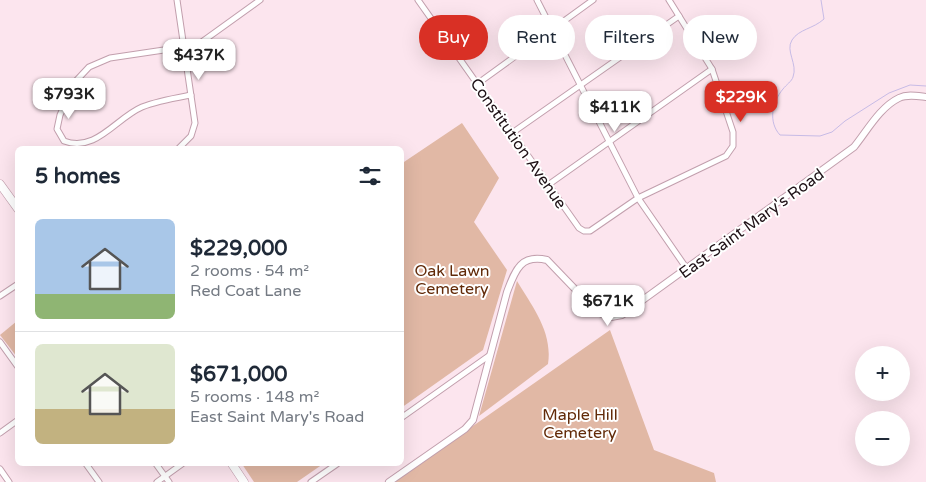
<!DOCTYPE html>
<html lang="en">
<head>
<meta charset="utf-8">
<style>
  body { margin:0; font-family:"Varela Round",sans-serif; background:#f2f2f3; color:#1f2937; height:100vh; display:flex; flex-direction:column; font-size:19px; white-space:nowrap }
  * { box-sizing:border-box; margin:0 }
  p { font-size:16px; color:#747a83 }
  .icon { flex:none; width:28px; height:28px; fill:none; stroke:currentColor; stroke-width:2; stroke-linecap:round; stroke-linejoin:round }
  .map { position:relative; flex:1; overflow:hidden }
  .drawer { position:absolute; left:15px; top:146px; width:389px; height:320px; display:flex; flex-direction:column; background:#fff; border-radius:8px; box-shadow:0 5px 20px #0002 }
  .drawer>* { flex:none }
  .banner { position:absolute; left:419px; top:15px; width:431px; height:45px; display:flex; gap:10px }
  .tools { position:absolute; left:855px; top:346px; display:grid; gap:10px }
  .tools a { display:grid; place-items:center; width:55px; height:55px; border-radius:50%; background:#fff; box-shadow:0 5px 20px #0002; font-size:25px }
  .price { position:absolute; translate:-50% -42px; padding:0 11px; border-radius:10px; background:#fff; color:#222; font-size:16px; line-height:32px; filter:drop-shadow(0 1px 2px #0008) }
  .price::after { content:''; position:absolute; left:50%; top:30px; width:15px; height:11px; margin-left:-8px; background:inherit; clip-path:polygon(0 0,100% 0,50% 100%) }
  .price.on { background:#d93025; color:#fff }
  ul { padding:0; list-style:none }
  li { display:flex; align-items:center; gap:15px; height:125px; padding:0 20px }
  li+li { border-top:1px solid #e0e1e3 }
  li span { display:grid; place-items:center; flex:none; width:140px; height:100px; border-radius:8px; color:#555 }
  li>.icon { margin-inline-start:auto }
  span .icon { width:60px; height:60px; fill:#fffc; stroke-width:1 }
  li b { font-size:21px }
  h2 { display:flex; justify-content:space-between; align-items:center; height:60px; padding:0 20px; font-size:21px }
  .chip { padding:0 18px; border-radius:22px; background:#fff; box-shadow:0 5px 20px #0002; font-size:18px; line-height:45px }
  .chip.on { background:#d93025; color:#fff }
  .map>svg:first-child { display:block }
  .green { fill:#e1b8a5 }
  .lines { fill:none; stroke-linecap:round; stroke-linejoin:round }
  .stream { stroke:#c7bbe6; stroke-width:1 }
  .minor-casing { stroke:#c29fad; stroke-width:7 }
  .tertiary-casing { stroke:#c29fad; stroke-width:8 }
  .secondary-casing { stroke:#c29fad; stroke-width:9 }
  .minor { stroke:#fff; stroke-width:5 }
  .tertiary { stroke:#fff; stroke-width:6 }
  .secondary { stroke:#fff; stroke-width:8 }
  .labels { text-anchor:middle; stroke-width:4; stroke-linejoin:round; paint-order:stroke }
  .street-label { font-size:16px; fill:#1e1116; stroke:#fff }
  .park-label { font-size:16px; fill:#622a08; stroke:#fff }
</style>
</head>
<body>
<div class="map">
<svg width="926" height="482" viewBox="0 0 926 482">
  <rect width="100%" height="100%" fill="#fce5ee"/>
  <g class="green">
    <polygon points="462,123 499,178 474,222 507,270 483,350 401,408 401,164"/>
    <path d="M517,281C532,306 553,332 548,364L479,416Z"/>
    <polygon points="17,321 17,357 0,335"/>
    <polygon points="610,330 654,450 714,473 716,482 393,482"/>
    <polygon points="242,464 323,464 297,482 254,482"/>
  </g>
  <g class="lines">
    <path class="stream" d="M821,0L824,19C813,29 799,29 792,40C785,51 798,64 793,77C792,81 786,85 783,89C772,102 768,122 780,135L820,136L832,132L845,121L889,93L910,85L926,86"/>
    <g class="minor-casing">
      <g id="minor">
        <polyline points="177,0 195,123 191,136 178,149"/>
        <polyline points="418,0 579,228 584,231 590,231 638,198 726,156 733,146 733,132 712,69 669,0"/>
        <polyline points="537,0 638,198 687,269"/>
        <path d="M184,47L110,58L89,67L75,82L60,115L57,129L64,141C96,153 116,118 142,107C157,101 175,98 191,95"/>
        <polyline points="185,54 260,0"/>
        <polyline points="477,84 593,0"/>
        <polyline points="512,133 679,16"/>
        <polyline points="548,185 712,69"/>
        <polyline points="0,296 18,284"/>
        <polyline points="0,342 18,367"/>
        <polyline points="401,418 490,355"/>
        <polyline points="0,433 18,420"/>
        <polyline points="86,464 99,482"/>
        <polyline points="156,464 169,482"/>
        <polyline points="0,469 9,482"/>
        <polyline points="157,482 182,464"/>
        <polyline points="311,482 337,464"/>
      </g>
    </g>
    <g class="tertiary-casing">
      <path id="tertiary" d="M389,482L465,429L473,420L507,292C515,271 520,254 547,260L597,312L611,317L622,315L854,147C867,131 880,107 899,98C907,94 917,96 926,97"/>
    </g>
    <g class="secondary-casing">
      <g id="secondary">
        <polyline points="0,184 18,209"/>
        <polyline points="232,464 244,482"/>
      </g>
    </g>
    <use href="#minor" class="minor"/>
    <use href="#tertiary" class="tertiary"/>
    <use href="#secondary" class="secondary"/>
  </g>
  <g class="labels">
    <g class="street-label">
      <text transform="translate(519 143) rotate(55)" y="6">Constitution Avenue</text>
      <text transform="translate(751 223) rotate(-36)" y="6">East Saint Mary's Road</text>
    </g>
    <g class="park-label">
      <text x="452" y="276">Oak Lawn<tspan x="452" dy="18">Cemetery</tspan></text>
      <text x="580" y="420">Maple Hill<tspan x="580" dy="18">Cemetery</tspan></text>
    </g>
  </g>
</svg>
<div class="tools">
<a>+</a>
<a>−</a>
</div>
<b class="price" style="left:199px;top:81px">$437K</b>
<b class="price" style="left:69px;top:120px">$793K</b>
<b class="price on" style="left:741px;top:123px">$229K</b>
<b class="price" style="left:615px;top:133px">$411K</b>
<b class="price" style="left:608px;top:327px">$671K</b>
<div class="banner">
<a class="chip on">Buy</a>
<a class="chip">Rent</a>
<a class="chip">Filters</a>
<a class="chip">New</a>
</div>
<section class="drawer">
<h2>5 homes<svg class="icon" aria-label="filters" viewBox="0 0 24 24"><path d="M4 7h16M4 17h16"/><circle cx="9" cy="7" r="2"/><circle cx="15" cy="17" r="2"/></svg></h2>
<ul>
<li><span style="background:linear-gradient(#a9c7e8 75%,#8fb573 0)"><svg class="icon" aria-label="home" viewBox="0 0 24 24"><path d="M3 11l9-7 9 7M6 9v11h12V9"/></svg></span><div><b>$229,000</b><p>2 rooms · 54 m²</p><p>Red Coat Lane</p></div></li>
<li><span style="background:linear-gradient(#dfe7d0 65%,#c2b280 0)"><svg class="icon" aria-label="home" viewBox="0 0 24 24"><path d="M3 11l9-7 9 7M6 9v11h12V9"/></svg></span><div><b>$671,000</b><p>5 rooms · 148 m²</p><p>East Saint Mary's Road</p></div></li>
</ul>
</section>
</div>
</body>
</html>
